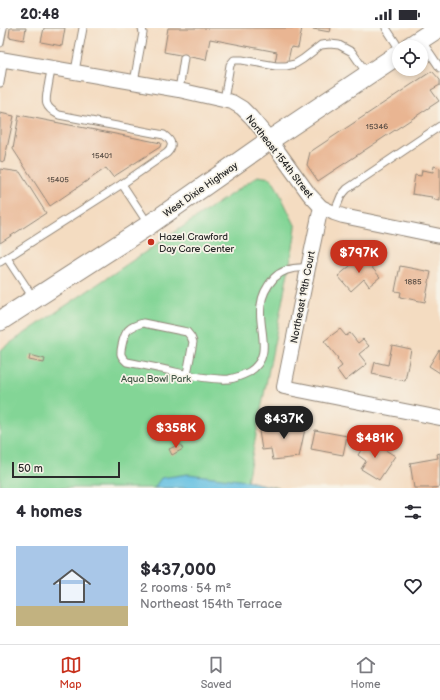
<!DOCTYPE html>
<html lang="en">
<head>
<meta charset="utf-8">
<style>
  body { margin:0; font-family:"Balsamiq Sans",sans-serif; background:#f2f2f3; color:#2b2b33; height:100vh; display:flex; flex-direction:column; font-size:15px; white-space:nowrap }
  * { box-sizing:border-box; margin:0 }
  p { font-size:13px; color:#7c7c81 }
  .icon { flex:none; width:22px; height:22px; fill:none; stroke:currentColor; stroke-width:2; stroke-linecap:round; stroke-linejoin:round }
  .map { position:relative; height:460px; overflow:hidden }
  .drawer { display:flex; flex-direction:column; background:#fff; flex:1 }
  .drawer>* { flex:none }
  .buttons { position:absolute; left:392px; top:12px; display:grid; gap:8px }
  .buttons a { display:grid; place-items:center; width:36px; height:36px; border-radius:50%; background:#fff; box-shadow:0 2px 6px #0003; font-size:20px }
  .scale { position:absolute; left:12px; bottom:10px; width:108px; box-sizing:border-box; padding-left:4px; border:2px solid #2b2b2b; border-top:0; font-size:11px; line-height:14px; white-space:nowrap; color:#2b2b2b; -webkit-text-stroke:3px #f7f3e8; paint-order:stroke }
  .price { position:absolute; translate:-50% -34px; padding:0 9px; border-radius:14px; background:#c8321e; color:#fff; font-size:13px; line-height:26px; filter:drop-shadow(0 1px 2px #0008) }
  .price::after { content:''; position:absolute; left:50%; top:24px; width:12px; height:9px; margin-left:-6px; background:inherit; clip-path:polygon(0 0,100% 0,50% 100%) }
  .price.current { background:#222; color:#fff }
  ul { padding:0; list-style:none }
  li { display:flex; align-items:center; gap:12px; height:100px; padding:0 16px }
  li+li { border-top:1px solid #e1e1e2 }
  li span { display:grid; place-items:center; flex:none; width:112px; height:80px; border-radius:0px; color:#555 }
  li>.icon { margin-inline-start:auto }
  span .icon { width:48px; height:48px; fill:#fffc; stroke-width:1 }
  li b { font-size:17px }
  h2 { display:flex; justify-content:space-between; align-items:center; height:48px; padding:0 16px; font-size:17px }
  .status { display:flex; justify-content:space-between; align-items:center; height:28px; padding:0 20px; background:#fff; direction:ltr }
  .status svg { height:11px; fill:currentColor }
  .tabs { display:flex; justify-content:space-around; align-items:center; height:56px; border-top:1px solid #e1e1e2; background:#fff; font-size:11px; color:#7c7c81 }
  .tabs a { display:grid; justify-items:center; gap:2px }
  .tabs .current { color:#c8321e }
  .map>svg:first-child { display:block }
  .green { fill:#83d596; stroke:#578060 }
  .water { fill:#64c0e2; stroke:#487686 }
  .building { fill:#e9b592 }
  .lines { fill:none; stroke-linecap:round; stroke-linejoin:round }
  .service-casing { stroke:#908476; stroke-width:9 }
  .minor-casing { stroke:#908476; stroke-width:16 }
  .secondary-casing { stroke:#908476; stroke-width:21 }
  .service { stroke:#fff; stroke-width:7 }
  .minor { stroke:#fff; stroke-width:14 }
  .secondary { stroke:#fff; stroke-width:19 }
  .poi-dot { fill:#c8321e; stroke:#f7f3e8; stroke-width:1.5 }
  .labels { text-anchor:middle; stroke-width:3.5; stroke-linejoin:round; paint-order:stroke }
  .number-label { font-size:8px; fill:#5a4e45 }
  .street-label { font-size:10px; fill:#2b2b2b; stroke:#f7f3e8 }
  .poi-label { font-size:10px; fill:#2b2b2b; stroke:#f7f3e8; text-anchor:start }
  .park-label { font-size:10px; fill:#415646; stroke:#f7f3e8 }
</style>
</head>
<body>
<div class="status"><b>20:48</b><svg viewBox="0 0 49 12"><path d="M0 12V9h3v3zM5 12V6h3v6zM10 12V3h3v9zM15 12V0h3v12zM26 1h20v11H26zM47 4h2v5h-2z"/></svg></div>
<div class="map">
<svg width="440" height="460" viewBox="0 0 440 460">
  <rect width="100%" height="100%" fill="#f7f3e8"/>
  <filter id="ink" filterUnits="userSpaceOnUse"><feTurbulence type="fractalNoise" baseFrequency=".025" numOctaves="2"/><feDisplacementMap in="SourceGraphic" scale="8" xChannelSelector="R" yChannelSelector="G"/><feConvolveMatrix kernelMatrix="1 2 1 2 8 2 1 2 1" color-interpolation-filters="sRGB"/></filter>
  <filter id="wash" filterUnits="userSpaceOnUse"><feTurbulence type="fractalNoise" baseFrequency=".012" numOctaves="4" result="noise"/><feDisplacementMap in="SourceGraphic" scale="16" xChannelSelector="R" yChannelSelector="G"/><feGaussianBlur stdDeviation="0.9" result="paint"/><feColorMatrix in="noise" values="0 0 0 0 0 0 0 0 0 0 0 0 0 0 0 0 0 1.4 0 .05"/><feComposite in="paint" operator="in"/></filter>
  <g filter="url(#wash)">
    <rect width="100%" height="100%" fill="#f4dcc1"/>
    <polygon class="green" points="258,148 271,150 277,160 296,199 294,214 247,453 279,460 0,460 0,322"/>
    <polygon class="water" points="188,446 247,453 277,460 154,460 161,450"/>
    <g id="blocks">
      <g class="building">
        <polygon points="10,0 26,0 24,12 9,9"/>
        <polygon points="44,0 65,0 62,18 41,14"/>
        <polygon points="168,0 302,0 298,20 291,19 287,37 275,35 277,24 210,11 206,32 164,24"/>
        <polygon points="313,0 331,0 330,4 313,1"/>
        <polygon points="432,43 440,52 440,57 431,62 439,73 318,153 307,137 310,124"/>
        <polygon points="0,85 14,88 4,134 0,133"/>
        <polygon points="19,87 161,115 160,119 113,149 106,140 50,178 13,121"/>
        <polygon points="434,138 440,140 440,173 431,171 432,169 412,166 415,147 421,148 422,142 433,144"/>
        <polygon points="0,141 20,144 46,185 0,215"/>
        <polygon points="362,228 380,249 369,258 364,251 351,263 338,248"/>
        <polygon points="400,238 431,244 425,274 400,269 401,264 395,263"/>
        <polygon points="340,301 346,308 350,305 358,315 363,311 369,318 359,326 367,336 345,353 337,342 342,338 337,331 338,330 324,313"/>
        <polygon points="392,317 411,321 405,353 372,346 375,334 388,337"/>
        <polygon points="439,322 440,323 440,345 429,338"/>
        <polygon points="30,327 45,331 44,335 29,332"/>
        <polygon points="288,393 306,396 299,429 273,432 271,421 262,422 259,403 278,401 277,395"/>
        <polygon points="315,402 347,408 343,427 311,421"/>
        <polygon points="368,411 395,428 379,452 361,441 366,433 358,427"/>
        <polygon points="180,416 183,421 172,427 169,421"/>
        <polygon points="440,425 440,459 432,460 414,460 410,435 438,430 437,426"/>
      </g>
    </g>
  </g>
  <g filter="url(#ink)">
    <use href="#blocks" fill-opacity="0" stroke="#908476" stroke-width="1"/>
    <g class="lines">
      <g class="service-casing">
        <g id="service">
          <polyline points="386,0 399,20"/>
          <polyline points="421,12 440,40"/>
          <polyline points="0,15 3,0"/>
          <polyline points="75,43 83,0"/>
          <polyline points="134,54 143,5 142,0"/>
          <polyline points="0,55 4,31"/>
          <polyline points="179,62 184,30"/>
          <polyline points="224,72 230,37 234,32 242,32 276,38 286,38 295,36 303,31 321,17 330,16 339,17 352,24 368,47"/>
          <polyline points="122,156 149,197"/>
          <polyline points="334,185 341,168 347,161 440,98"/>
          <polyline points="7,230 34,271"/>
          <path d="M0,234L122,156L167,125C174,118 172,113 164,107L59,87C44,79 45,74 48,59C49,53 50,46 52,40"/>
          <path d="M187,346L193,314L191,309L187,304L143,295C128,299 125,303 122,317C120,326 120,328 127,334C143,337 159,340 175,344C192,348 211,352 229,351C236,350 243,347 249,344C275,328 257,300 261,277C262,266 267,258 274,250C283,241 295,239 308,240"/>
        </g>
      </g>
      <g class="minor-casing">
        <g id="minor">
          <polyline points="0,31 179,62 232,74 242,80 251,89 270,112 309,166 321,179 334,185 343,188 440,208"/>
          <polyline points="321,179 308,240 284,359 440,390"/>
        </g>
      </g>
      <g class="secondary-casing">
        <g id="secondary">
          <polyline points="409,19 438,0"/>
          <polyline points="0,293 149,197 270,112 399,26"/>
        </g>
      </g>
      <use href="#service" class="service"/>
      <use href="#minor" class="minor"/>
      <use href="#secondary" class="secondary"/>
    </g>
  </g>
  <circle class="poi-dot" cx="151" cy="214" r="4"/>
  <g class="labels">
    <g class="number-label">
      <text x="377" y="101">15346</text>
      <text x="102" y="130">15401</text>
      <text x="58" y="154">15405</text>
      <text x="413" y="256">1885</text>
    </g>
    <g class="street-label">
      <text transform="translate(280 128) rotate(52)" y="4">Northeast 154th Street</text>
      <text transform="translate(200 161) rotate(-35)" y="4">West Dixie Highway</text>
      <text transform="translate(302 269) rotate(-79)" y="4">Northeast 19th Court</text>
    </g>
    <g class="poi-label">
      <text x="159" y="212">Hazel Crawford<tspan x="159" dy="12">Day Care Center</tspan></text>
    </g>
    <g class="park-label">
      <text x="156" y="354">Aqua Bowl Park</text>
    </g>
  </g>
</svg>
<div class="buttons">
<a><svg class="icon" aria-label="locate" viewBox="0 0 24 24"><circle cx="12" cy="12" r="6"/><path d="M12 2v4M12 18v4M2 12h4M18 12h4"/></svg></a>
</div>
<div class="scale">50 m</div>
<b class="price" style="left:359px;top:246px">$797K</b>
<b class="price current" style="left:284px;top:412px">$437K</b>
<b class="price" style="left:176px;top:421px">$358K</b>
<b class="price" style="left:375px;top:431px">$481K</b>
</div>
<section class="drawer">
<h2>4 homes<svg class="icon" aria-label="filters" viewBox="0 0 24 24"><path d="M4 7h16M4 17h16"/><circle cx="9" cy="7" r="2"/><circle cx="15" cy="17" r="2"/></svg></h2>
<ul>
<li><span style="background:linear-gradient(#a9c7e8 75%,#c2b280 0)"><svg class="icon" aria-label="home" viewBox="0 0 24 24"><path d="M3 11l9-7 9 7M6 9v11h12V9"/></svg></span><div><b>$437,000</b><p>2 rooms · 54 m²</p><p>Northeast 154th Terrace</p></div><svg class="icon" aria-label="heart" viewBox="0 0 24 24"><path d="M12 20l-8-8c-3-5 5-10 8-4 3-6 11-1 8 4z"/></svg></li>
</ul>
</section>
<nav class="tabs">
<a class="current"><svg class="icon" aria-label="map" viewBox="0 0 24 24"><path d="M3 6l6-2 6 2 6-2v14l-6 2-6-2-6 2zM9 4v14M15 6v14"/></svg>Map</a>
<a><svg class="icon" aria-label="saved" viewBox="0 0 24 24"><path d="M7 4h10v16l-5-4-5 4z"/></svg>Saved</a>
<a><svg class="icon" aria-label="home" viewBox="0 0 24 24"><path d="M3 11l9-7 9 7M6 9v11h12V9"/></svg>Home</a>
</nav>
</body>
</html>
